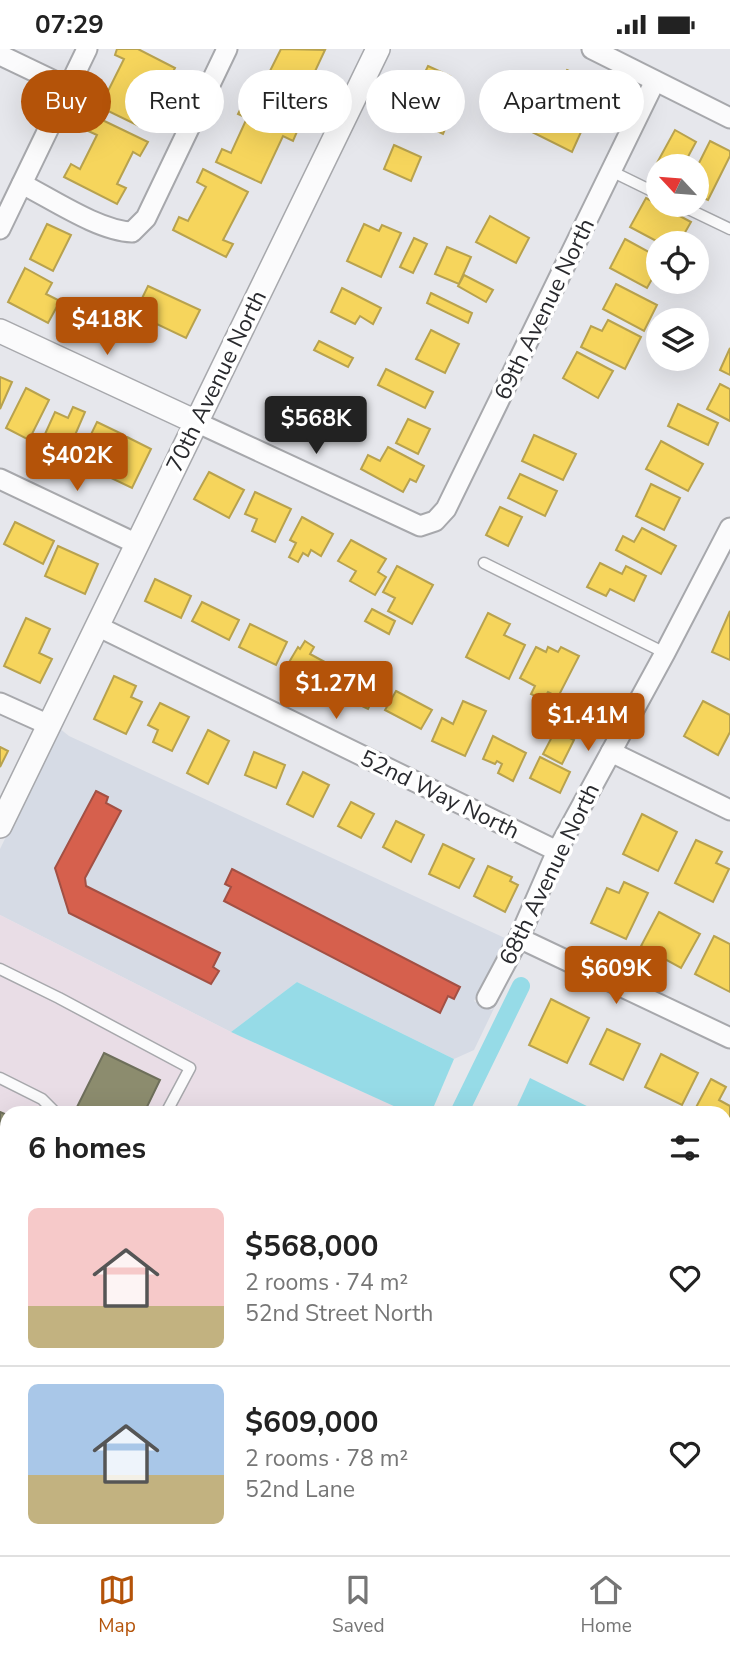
<!DOCTYPE html>
<html lang="en">
<head>
<meta charset="utf-8">
<style>
  body { margin:0; font-family:"Nunito Sans",sans-serif; background:#f6f6f6; color:#222; height:100vh; display:flex; flex-direction:column; font-size:26px; white-space:nowrap }
  * { box-sizing:border-box; margin:0 }
  p { font-size:23px; color:#767676 }
  .icon { flex:none; width:38px; height:38px; fill:none; stroke:currentColor; stroke-width:2; stroke-linecap:round; stroke-linejoin:round }
  .map { position:relative; flex:1; overflow:hidden }
  .details { position:absolute; left:0px; top:1057px; width:732px; height:450px; display:flex; flex-direction:column; background:#fff; border-radius:21px 21px 0 0; box-shadow:0 7px 28px #0002 }
  .details>* { flex:none }
  .top-card { position:absolute; left:21px; top:21px; width:690px; height:63px; display:flex; gap:14px }
  .needle { width:46px; rotate:296deg }
  .controls { position:absolute; left:646px; top:105px; display:grid; gap:14px }
  .controls a { display:grid; place-items:center; width:63px; height:63px; border-radius:50%; background:#fff; box-shadow:0 7px 28px #0002; font-size:35px }
  .price { position:absolute; translate:-50% -60px; padding:0 16px; border-radius:7px; background:#b45309; color:#fff; font-size:23px; line-height:46px; filter:drop-shadow(0 2px 4px #0008) }
  .price::after { content:''; position:absolute; left:50%; top:42px; width:21px; height:16px; margin-left:-10px; background:inherit; clip-path:polygon(0 0,100% 0,50% 100%) }
  .price.on { background:#222; color:#fff }
  ul { padding:0; list-style:none }
  li { display:flex; align-items:center; gap:21px; height:175px; padding:0 28px }
  li+li { border-top:2px solid #e0e0e0 }
  li span { display:grid; place-items:center; flex:none; width:196px; height:140px; border-radius:10px; color:#555 }
  li>.icon { margin-inline-start:auto }
  span .icon { width:84px; height:84px; fill:#fffc; stroke-width:1 }
  li b { font-size:30px }
  h2 { display:flex; justify-content:space-between; align-items:center; height:84px; padding:0 28px; font-size:30px }
  .chip { padding:0 24px; border-radius:32px; background:#fff; box-shadow:0 7px 28px #0002; font-size:24px; line-height:63px }
  .chip.on { background:#b45309; color:#fff }
  .status { display:flex; justify-content:space-between; align-items:center; height:49px; padding:0 35px; background:#fff; direction:ltr }
  .status svg { height:19px; fill:currentColor }
  .tabs { display:flex; justify-content:space-around; align-items:center; height:98px; border-top:2px solid #e0e0e0; background:#fff; font-size:19px; color:#767676 }
  .tabs a { display:grid; justify-items:center; gap:4px }
  .tabs .on { color:#b45309 }
  .map>svg:first-child { display:block }
  .built { fill:#d6dbe5 }
  .industrial { fill:#e9dde6 }
  .water { fill:#96dbe7 }
  .homes { fill:#f6d55c; stroke:#b8a24e; stroke-width:2 }
  .shops { fill:#d6604d; stroke:#a25044; stroke-width:2 }
  .industry { fill:#8c8c6e; stroke:#6e6f5b; stroke-width:2 }
  .lines { fill:none; stroke-linecap:round; stroke-linejoin:round }
  .canal { stroke:#96dbe7; stroke-width:18 }
  .service-casing { stroke:#a7a8ac; stroke-width:13 }
  .minor-casing { stroke:#a7a8ac; stroke-width:23 }
  .tertiary-casing { stroke:#a7a8ac; stroke-width:26 }
  .service { stroke:#fbfbfc; stroke-width:10 }
  .minor { stroke:#fbfbfc; stroke-width:19 }
  .tertiary { stroke:#fbfbfc; stroke-width:23 }
  .rail-casing { stroke:#d2d3d5; stroke-width:8 }
  .rail { stroke:#fff; stroke-width:5; stroke-dasharray:16; stroke-linecap:butt }
  .labels { text-anchor:middle; stroke-width:7; stroke-linejoin:round; paint-order:stroke }
  .street-label { font-size:23px; fill:#292a2e; stroke:#fff }
</style>
</head>
<body>
<div class="status"><b>07:29</b><svg viewBox="0 0 49 12"><path d="M0 12V9h3v3zM5 12V6h3v6zM10 12V3h3v9zM15 12V0h3v12zM26 1h20v11H26zM47 4h2v5h-2z"/></svg></div>
<div class="map">
<svg width="730" height="1506" viewBox="0 0 730 1506">
  <rect width="100%" height="100%" fill="#e6e7ec"/>
  <polygon class="built" points="59,679 69,687 507,890 474,952 492,961 498,951 474,1001 454,1010 297,933 231,983 0,866 0,800"/>
  <polygon class="industrial" points="0,866 231,983 409,1064 7,1064 7,1500 724,1500 724,1199 730,1197 730,1506 0,1506"/>
  <g class="water">
    <polygon points="297,933 454,1010 431,1064 409,1064 231,983"/>
    <polygon points="530,1029 601,1064 514,1064"/>
  </g>
  <g class="homes">
    <polygon points="117,0 138,0 175,19 168,32 161,28 144,61 153,66 145,80 100,58 124,10 115,6"/>
    <polygon points="281,0 325,1 296,63 251,41 257,28 265,32"/>
    <polygon points="428,17 450,27 439,50 455,57 443,85 399,64 410,41 415,44"/>
    <polygon points="567,21 594,34 581,61 554,48"/>
    <polygon points="244,53 299,78 293,92 283,87 261,134 216,113 222,100 231,104 247,69 238,65"/>
    <polygon points="539,63 581,83 572,103 530,82"/>
    <polygon points="94,67 148,93 140,107 133,103 117,135 126,139 117,155 64,128 71,115 80,120 97,86 86,81"/>
    <polygon points="675,81 696,93 683,117 658,117 658,126 652,123"/>
    <polygon points="710,92 730,102 730,107 708,151 696,146 696,120"/>
    <polygon points="394,96 421,108 411,132 384,120"/>
    <polygon points="203,120 248,143 223,191 233,195 226,208 173,181 179,168 188,172 206,138 197,133"/>
    <polygon points="646,149 691,173 679,194 660,194 630,178"/>
    <polygon points="490,167 529,189 516,214 476,193"/>
    <polygon points="47,175 71,186 53,222 30,210"/>
    <polygon points="364,175 379,182 382,176 401,184 381,228 347,212"/>
    <polygon points="414,189 427,195 413,224 400,218"/>
    <polygon points="625,190 658,208 658,233 652,230 647,239 610,219"/>
    <polygon points="447,198 471,208 459,235 435,225"/>
    <polygon points="25,219 52,234 46,245 60,252 48,274 8,253"/>
    <polygon points="464,226 493,241 486,253 458,237"/>
    <polygon points="616,235 657,256 644,282 603,260"/>
    <polygon points="148,237 200,261 186,289 157,275 150,291 127,280"/>
    <polygon points="342,239 381,259 373,275 360,267 355,275 331,263"/>
    <polygon points="431,244 472,264 468,274 427,254"/>
    <polygon points="608,271 641,288 625,320 581,298 591,277 602,282"/>
    <polygon points="431,281 459,295 445,324 416,310"/>
    <polygon points="319,292 353,309 348,318 314,301"/>
    <polygon points="730,299 730,326 720,321"/>
    <polygon points="577,303 613,322 598,349 563,329"/>
    <polygon points="386,320 433,343 425,359 378,336"/>
    <polygon points="0,328 12,333 0,360"/>
    <polygon points="720,335 730,340 730,372 707,360"/>
    <polygon points="26,339 49,351 29,391 6,379"/>
    <polygon points="291,353 315,365 303,390 279,378"/>
    <polygon points="678,355 718,374 708,396 668,377"/>
    <polygon points="73,358 85,363 66,407 40,396 55,363 68,369"/>
    <polygon points="408,370 430,380 418,405 396,394"/>
    <polygon points="97,373 122,385 104,422 79,410"/>
    <polygon points="534,386 576,405 563,431 522,412"/>
    <polygon points="127,388 151,400 132,439 107,427"/>
    <polygon points="661,392 703,415 688,442 646,420"/>
    <polygon points="388,398 424,417 416,433 410,430 403,443 361,420 368,406 380,412"/>
    <polygon points="209,423 244,441 229,469 194,450"/>
    <polygon points="520,425 557,442 545,467 508,449"/>
    <polygon points="651,435 680,449 664,481 636,467"/>
    <polygon points="255,443 291,460 275,493 252,482 257,470 245,465"/>
    <polygon points="500,458 522,468 508,497 486,486"/>
    <polygon points="302,468 333,485 321,507 311,501 308,507 303,504 298,513 289,508 296,494 290,491"/>
    <polygon points="15,473 54,492 43,515 4,495"/>
    <polygon points="642,479 676,497 661,525 616,501 623,487 634,493"/>
    <polygon points="351,491 386,510 378,523 386,528 375,546 350,532 356,522 338,512"/>
    <polygon points="58,497 98,515 85,545 45,527"/>
    <polygon points="600,514 622,525 626,517 646,527 634,552 610,540 606,547 587,538"/>
    <polygon points="397,517 433,536 412,575 388,562 395,549 383,543"/>
    <polygon points="155,530 191,547 181,569 145,552"/>
    <polygon points="202,553 239,571 229,591 192,572"/>
    <polygon points="372,560 395,572 389,585 365,572"/>
    <polygon points="730,562 730,611 712,603"/>
    <polygon points="488,564 510,575 504,586 525,596 509,630 466,608"/>
    <polygon points="26,569 50,580 39,604 52,610 40,634 4,617"/>
    <polygon points="250,575 287,593 276,616 239,598"/>
    <polygon points="305,592 314,598 310,605 334,618 321,640 285,620 298,598 300,600"/>
    <polygon points="536,598 546,603 548,598 558,603 561,598 579,607 558,648 548,643 543,651 531,645 535,637 520,629"/>
    <polygon points="352,614 383,629 368,660 337,645"/>
    <polygon points="114,627 136,637 131,648 142,653 126,685 94,670"/>
    <polygon points="396,642 432,661 421,680 385,661"/>
    <polygon points="463,652 486,662 465,707 432,692 442,669 453,675"/>
    <polygon points="703,652 730,666 730,683 718,706 684,687"/>
    <polygon points="160,654 189,668 172,702 153,693 158,681 148,676"/>
    <polygon points="208,681 229,692 208,735 187,724"/>
    <polygon points="555,682 574,691 562,715 543,705"/>
    <polygon points="493,687 526,704 513,732 498,724 502,715 497,712 495,715 483,710"/>
    <polygon points="0,698 8,702 0,718"/>
    <polygon points="254,703 285,716 276,739 245,726"/>
    <polygon points="540,708 570,723 560,744 530,729"/>
    <polygon points="303,723 329,736 313,768 287,755"/>
    <polygon points="351,753 374,765 361,789 338,777"/>
    <polygon points="642,765 677,783 658,822 623,805"/>
    <polygon points="396,772 424,786 411,813 383,798"/>
    <polygon points="696,791 722,803 716,814 729,820 713,853 675,834"/>
    <polygon points="443,795 474,810 459,839 429,825"/>
    <polygon points="488,817 512,828 510,832 518,836 505,863 474,847"/>
    <polygon points="624,833 648,844 626,890 591,874 607,839 619,844"/>
    <polygon points="659,863 700,885 681,919 641,897"/>
    <polygon points="714,887 730,895 730,943 695,925"/>
    <polygon points="551,950 589,969 567,1014 529,996"/>
    <polygon points="607,980 640,995 623,1031 590,1015"/>
    <polygon points="661,1005 698,1024 682,1056 645,1038"/>
    <polygon points="711,1030 726,1038 719,1051 730,1057 730,1109 724,1106 729,1097 724,1094 724,1064 693,1064"/>
  </g>
  <g class="shops">
    <polygon points="96,742 108,748 106,754 121,762 85,829 86,837 220,904 213,918 219,922 211,935 69,864 55,819"/>
    <polygon points="232,820 460,938 454,950 448,947 440,964 224,852 231,838 225,835"/>
  </g>
  <g class="industry">
    <polygon points="104,1004 160,1031 144,1064 74,1064"/>
    <polygon points="0,1063 7,1066 7,1155 0,1151"/>
    <polygon points="7,1299 7,1385 0,1387 0,1301"/>
    <polygon points="293,1500 339,1500 336,1506 290,1506"/>
    <polygon points="401,1500 474,1500 471,1506 398,1506"/>
    <polygon points="564,1500 603,1500 600,1506 561,1506"/>
  </g>
  <g class="lines">
    <g class="canal">
      <polyline points="459,1064 521,937"/>
      <polyline points="244,1506 247,1500"/>
    </g>
    <g class="service-casing">
      <g id="service">
        <polyline points="611,122 658,145"/>
        <polyline points="680,156 730,180"/>
        <polyline points="484,514 665,604"/>
        <polyline points="0,920 59,949 190,1019 166,1064"/>
        <polyline points="0,1029 42,1050 56,1064"/>
        <polyline points="0,1213 7,1216"/>
        <polyline points="706,1500 719,1506"/>
        <polyline points="366,1506 369,1500"/>
        <polyline points="502,1506 505,1500"/>
        <polyline points="633,1506 636,1500"/>
      </g>
    </g>
    <g class="minor-casing">
      <g id="minor">
        <polyline points="592,0 730,69"/>
        <polyline points="0,6 69,39"/>
        <path d="M22,135C52,150 99,182 132,183L146,169L227,0"/>
        <polyline points="0,180 87,0"/>
        <polyline points="196,373 420,477 435,472 446,460 655,32"/>
        <polyline points="0,430 137,495"/>
        <polyline points="97,577 557,802"/>
        <polyline points="0,654 49,676"/>
        <polyline points="611,703 730,761"/>
        <polyline points="519,889 730,989"/>
        <polyline points="487,949 519,889 557,802 665,604 730,479"/>
      </g>
    </g>
    <g class="tertiary-casing">
      <g id="tertiary">
        <polyline points="0,282 196,373"/>
        <polyline points="0,777 378,0"/>
      </g>
    </g>
    <use href="#service" class="service"/>
    <use href="#minor" class="minor"/>
    <use href="#tertiary" class="tertiary"/>
    <g class="rail-casing">
      <g id="rail">
        <polyline points="724,1191 730,1189"/>
        <polyline points="0,1437 7,1435"/>
      </g>
    </g>
    <use href="#rail" class="rail"/>
  </g>
  <g class="labels">
    <g class="street-label">
      <text transform="translate(544 260) rotate(-64)" y="8">69th Avenue North</text>
      <text transform="translate(216 332) rotate(-64)" y="8">70th Avenue North</text>
      <text transform="translate(440 745) rotate(26)" y="8">52nd Way North</text>
      <text transform="translate(549 825) rotate(-64)" y="8">68th Avenue North</text>
    </g>
  </g>
</svg>
<div class="controls">
<a><svg class="needle" viewBox="-14 -14 28 28"><path d="M0-13l5 13h-10z" fill="#e53935"/><path d="M0 13l5-13h-10z" fill="#767676"/></svg></a>
<a><svg class="icon" aria-label="locate" viewBox="0 0 24 24"><circle cx="12" cy="12" r="6"/><path d="M12 2v4M12 18v4M2 12h4M18 12h4"/></svg></a>
<a><svg class="icon" aria-label="layers" viewBox="0 0 24 24"><path d="M12 4l9 5-9 5-9-5zM3 14l9 5 9-5"/></svg></a>
</div>
<b class="price" style="left:107px;top:308px">$418K</b>
<b class="price on" style="left:316px;top:407px">$568K</b>
<b class="price" style="left:77px;top:444px">$402K</b>
<b class="price" style="left:336px;top:672px">$1.27M</b>
<b class="price" style="left:588px;top:704px">$1.41M</b>
<b class="price" style="left:616px;top:957px">$609K</b>
<div class="top-card">
<a class="chip on">Buy</a>
<a class="chip">Rent</a>
<a class="chip">Filters</a>
<a class="chip">New</a>
<a class="chip">Apartment</a>
</div>
<section class="details">
<h2>6 homes<svg class="icon" aria-label="filters" viewBox="0 0 24 24"><path d="M4 7h16M4 17h16"/><circle cx="9" cy="7" r="2"/><circle cx="15" cy="17" r="2"/></svg></h2>
<ul>
<li><span style="background:linear-gradient(#f6c9c9 70%,#c2b280 0)"><svg class="icon" aria-label="home" viewBox="0 0 24 24"><path d="M3 11l9-7 9 7M6 9v11h12V9"/></svg></span><div><b>$568,000</b><p>2 rooms · 74 m²</p><p>52nd Street North</p></div><svg class="icon" aria-label="heart" viewBox="0 0 24 24"><path d="M12 20l-8-8c-3-5 5-10 8-4 3-6 11-1 8 4z"/></svg></li>
<li><span style="background:linear-gradient(#a9c7e8 65%,#c2b280 0)"><svg class="icon" aria-label="home" viewBox="0 0 24 24"><path d="M3 11l9-7 9 7M6 9v11h12V9"/></svg></span><div><b>$609,000</b><p>2 rooms · 78 m²</p><p>52nd Lane</p></div><svg class="icon" aria-label="heart" viewBox="0 0 24 24"><path d="M12 20l-8-8c-3-5 5-10 8-4 3-6 11-1 8 4z"/></svg></li>
</ul>
</section>
</div>
<nav class="tabs">
<a class="on"><svg class="icon" aria-label="map" viewBox="0 0 24 24"><path d="M3 6l6-2 6 2 6-2v14l-6 2-6-2-6 2zM9 4v14M15 6v14"/></svg>Map</a>
<a><svg class="icon" aria-label="saved" viewBox="0 0 24 24"><path d="M7 4h10v16l-5-4-5 4z"/></svg>Saved</a>
<a><svg class="icon" aria-label="home" viewBox="0 0 24 24"><path d="M3 11l9-7 9 7M6 9v11h12V9"/></svg>Home</a>
</nav>
</body>
</html>
